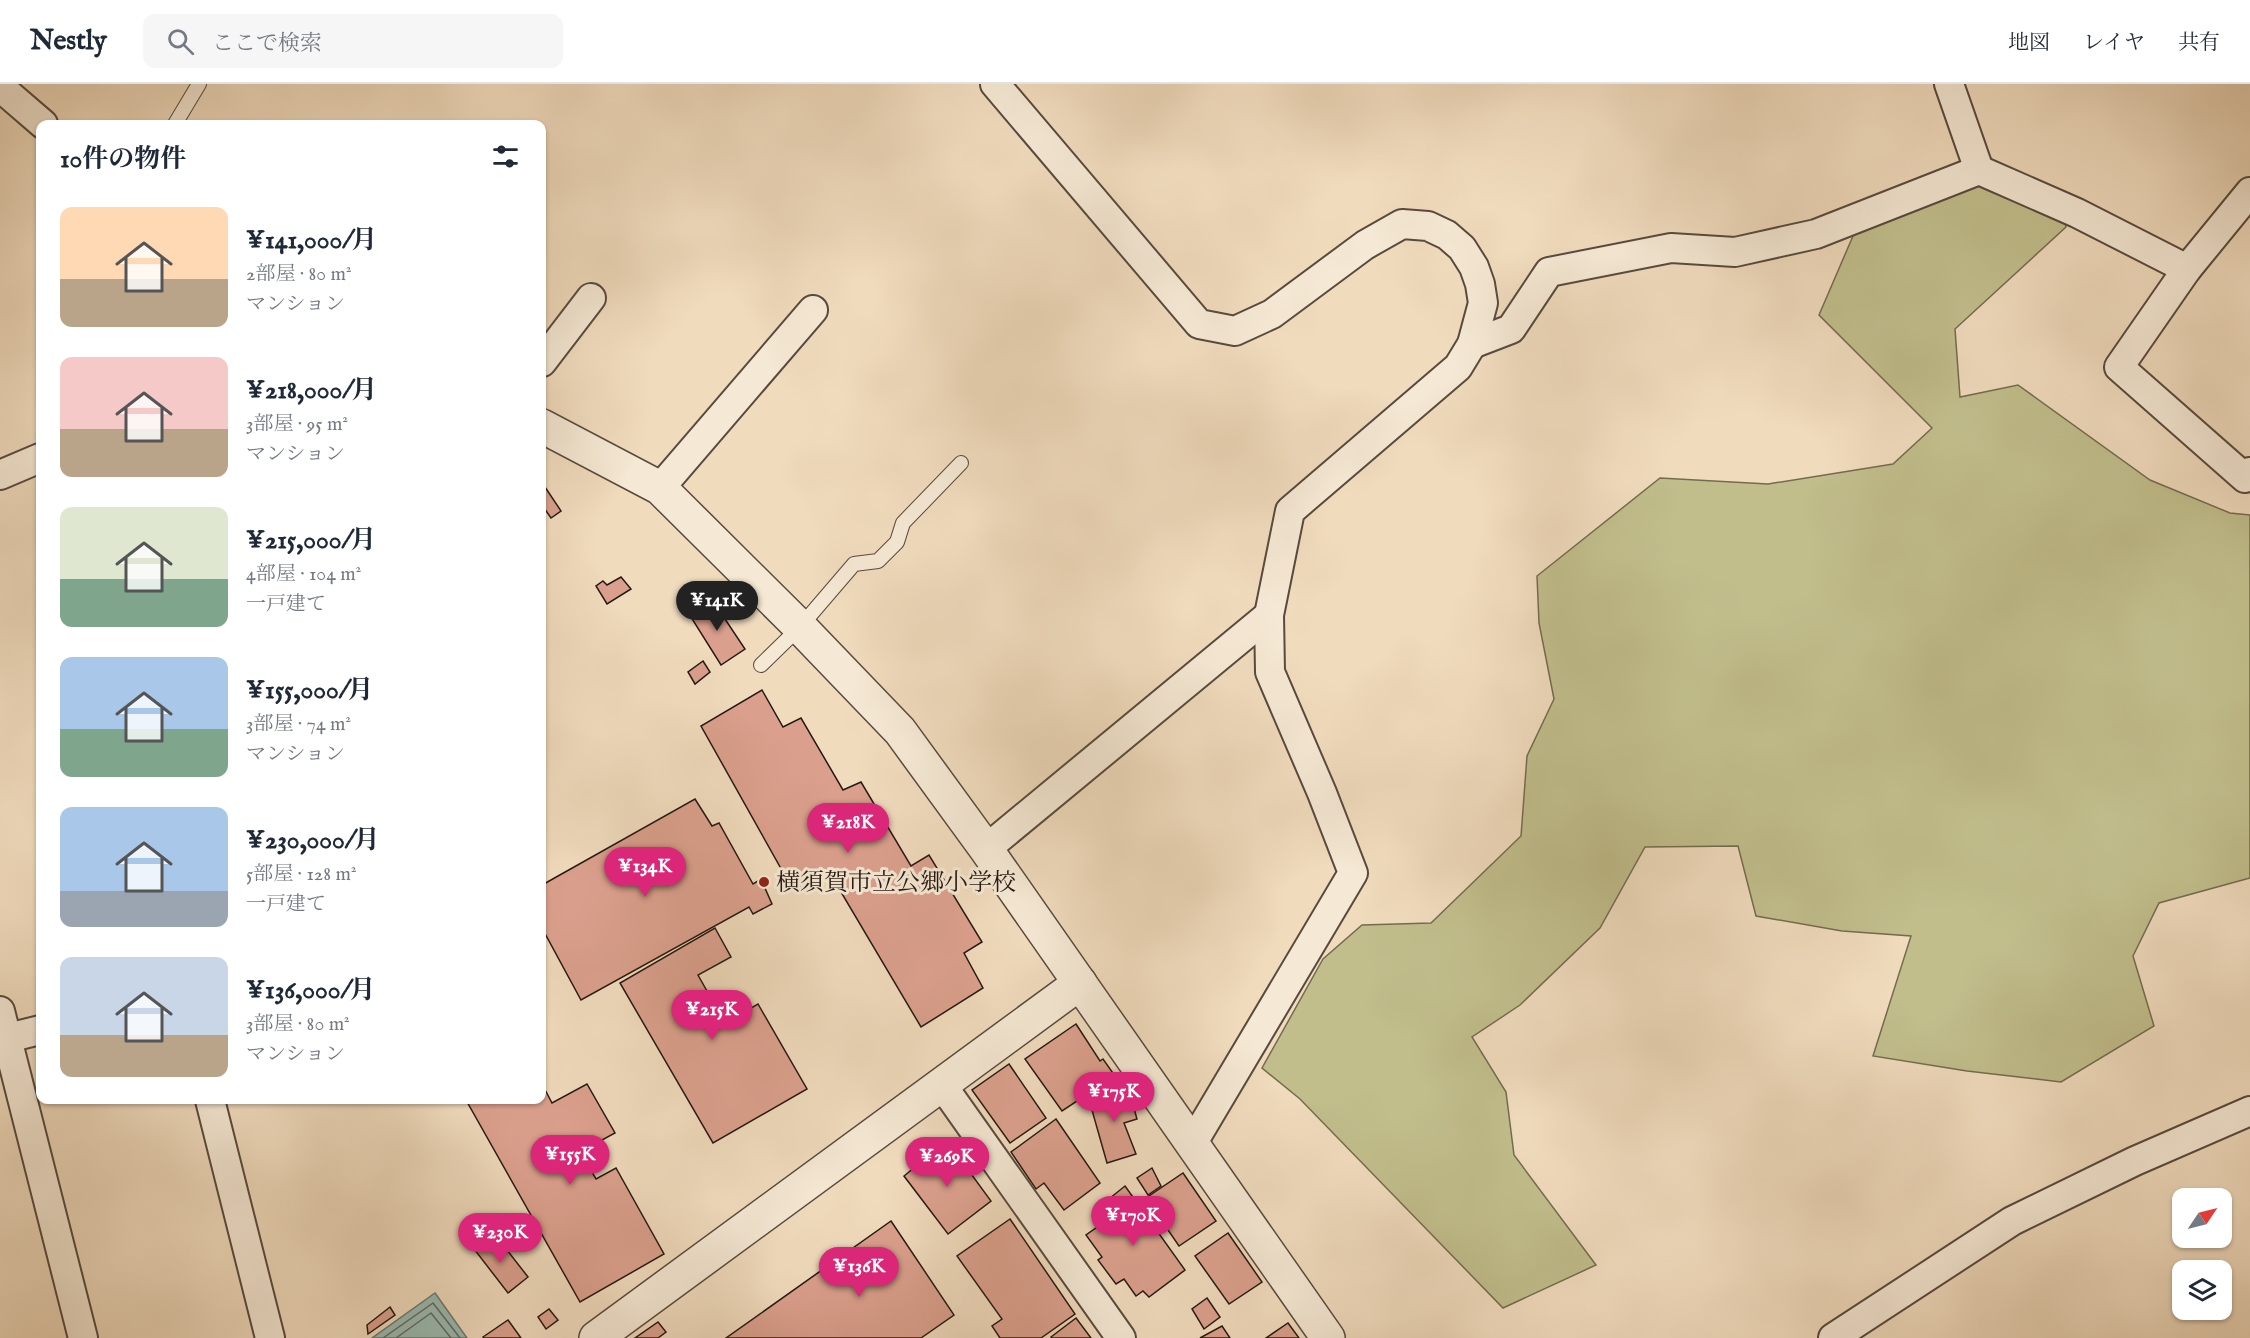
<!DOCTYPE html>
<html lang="ja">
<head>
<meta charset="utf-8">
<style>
  body { margin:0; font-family:"IM FELL English","Noto Serif JP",serif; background:#f6f6f7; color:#1f2937; height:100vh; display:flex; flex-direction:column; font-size:22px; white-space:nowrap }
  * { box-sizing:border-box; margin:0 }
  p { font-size:20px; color:#747a83 }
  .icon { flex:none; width:33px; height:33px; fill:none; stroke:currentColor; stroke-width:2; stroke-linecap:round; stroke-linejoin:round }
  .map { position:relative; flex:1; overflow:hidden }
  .side { position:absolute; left:36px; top:36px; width:510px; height:984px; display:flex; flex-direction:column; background:#fff; border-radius:12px; box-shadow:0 2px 4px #0004 }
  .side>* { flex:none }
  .needle { width:39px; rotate:55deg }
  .controls { position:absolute; left:2172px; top:1104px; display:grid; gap:12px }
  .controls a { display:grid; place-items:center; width:60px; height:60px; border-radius:12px; background:#fff; box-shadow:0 2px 4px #0004; font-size:30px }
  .price { position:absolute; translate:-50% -51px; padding:0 14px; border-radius:21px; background:#db2777; color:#fff; font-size:20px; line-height:39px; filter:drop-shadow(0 2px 3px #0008) }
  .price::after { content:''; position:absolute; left:50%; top:36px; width:18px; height:14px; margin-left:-9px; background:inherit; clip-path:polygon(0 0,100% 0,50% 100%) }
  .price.on { background:#222; color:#fff }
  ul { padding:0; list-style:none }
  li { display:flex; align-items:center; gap:18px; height:150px; padding:0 24px }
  li span { display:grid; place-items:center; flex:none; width:168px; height:120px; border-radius:12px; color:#555 }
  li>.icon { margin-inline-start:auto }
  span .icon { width:72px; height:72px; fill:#fffc; stroke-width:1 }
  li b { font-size:26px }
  h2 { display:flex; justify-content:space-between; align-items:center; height:72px; padding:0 24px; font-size:26px }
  header { display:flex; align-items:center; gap:36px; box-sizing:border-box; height:84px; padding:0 30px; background:#fff; border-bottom:2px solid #e0e1e3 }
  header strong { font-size:28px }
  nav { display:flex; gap:33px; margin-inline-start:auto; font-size:21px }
  .search { width:420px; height:54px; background:#f6f6f7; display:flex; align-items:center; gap:15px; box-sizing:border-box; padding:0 21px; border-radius:12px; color:#747a83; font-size:22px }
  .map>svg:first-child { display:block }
  .green { fill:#c1be8c; stroke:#746c50; stroke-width:1.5 }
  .water { fill:#9abbb3; stroke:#6c7a73; stroke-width:1.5 }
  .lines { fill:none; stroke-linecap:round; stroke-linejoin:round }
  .shore { stroke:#606a63; stroke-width:1.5 }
  .building { fill:#dba08d; stroke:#261913; stroke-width:1.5 }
  .service-casing { stroke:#584a3e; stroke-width:16 }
  .minor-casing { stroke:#584a3e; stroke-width:32 }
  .tertiary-casing { stroke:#584a3e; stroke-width:36 }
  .service { stroke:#f5e8d4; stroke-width:14 }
  .minor { stroke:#f5e8d4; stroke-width:28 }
  .tertiary { stroke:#f5e8d4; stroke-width:33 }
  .poi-dot { fill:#8f2418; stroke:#f5e8d4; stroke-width:2 }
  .labels { text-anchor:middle; stroke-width:6; stroke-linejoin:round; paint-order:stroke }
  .poi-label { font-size:24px; fill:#261913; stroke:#f5e8d4; text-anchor:start }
</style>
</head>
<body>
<header>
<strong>Nestly</strong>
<div class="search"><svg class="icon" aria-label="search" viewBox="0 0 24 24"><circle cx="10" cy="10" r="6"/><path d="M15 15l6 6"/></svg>ここで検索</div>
<nav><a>地図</a><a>レイヤ</a><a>共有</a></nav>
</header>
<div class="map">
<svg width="2250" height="1254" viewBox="0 0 2250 1254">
  <rect width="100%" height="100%" fill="#f0dbbd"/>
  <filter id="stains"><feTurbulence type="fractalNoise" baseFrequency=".00333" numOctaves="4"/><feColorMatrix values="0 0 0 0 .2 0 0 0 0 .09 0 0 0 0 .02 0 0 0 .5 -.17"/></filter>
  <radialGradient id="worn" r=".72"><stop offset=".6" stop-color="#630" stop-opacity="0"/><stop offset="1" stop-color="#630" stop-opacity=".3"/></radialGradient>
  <polygon class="green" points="1977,99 2057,106 2066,143 1955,245 1960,313 2018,301 2150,396 2230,429 2250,431 2250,794 2159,819 2133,872 2154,942 2061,998 1967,987 1873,972 1911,852 1842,847 1756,832 1738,762 1645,763 1600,844 1520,921 1472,953 1506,1008 1514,1071 1596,1181 1503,1224 1300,1015 1262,984 1323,875 1362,841 1431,839 1521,752 1527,672 1554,615 1539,539 1537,492 1660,394 1768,400 1893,380 1932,344 1819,231 1856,145"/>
  <polygon class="water" points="435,1209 467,1254 372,1254"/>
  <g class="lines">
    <g class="shore">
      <polyline points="383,1254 433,1219 460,1254"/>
      <polyline points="396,1254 431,1229 451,1254"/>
    </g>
  </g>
  <g class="building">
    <polygon points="543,400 561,427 551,434 542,421 542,401"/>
    <polygon points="621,493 631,505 607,520 596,502 603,497 607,501"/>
    <polygon points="711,514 745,565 721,581 689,530"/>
    <polygon points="703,577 710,588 695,600 688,588"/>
    <polygon points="762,606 783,643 801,634 843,706 861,698 911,782 929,771 982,858 964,869 983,904 921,943 828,786 793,806 701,642"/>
    <polygon points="695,715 712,742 719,739 753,800 761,795 772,820 753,830 749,823 581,916 542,844 542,801"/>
    <polygon points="715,844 731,873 698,891 725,939 758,920 807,1005 713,1059 620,899"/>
    <polygon points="1076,940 1100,977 1103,975 1115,992 1062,1027 1025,975"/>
    <polygon points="1009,980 1046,1034 1010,1059 972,1006"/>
    <polygon points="542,1000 552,1019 587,1000 615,1049 580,1068 596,1095 616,1084 664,1170 580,1218 466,1016 542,1016"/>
    <polygon points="1114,1004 1115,1011 1129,1007 1137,1035 1124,1039 1136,1070 1107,1079 1088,1012"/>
    <polygon points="1056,1035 1100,1099 1064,1126 1044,1099 1036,1105 1011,1068"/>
    <polygon points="947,1057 991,1117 948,1150 904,1092"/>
    <polygon points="1152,1084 1161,1102 1148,1111 1137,1094"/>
    <polygon points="1183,1089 1216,1137 1179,1162 1146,1114"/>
    <polygon points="1125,1102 1185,1186 1149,1213 1143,1207 1136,1212 1124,1195 1116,1200 1098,1176 1102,1173 1086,1151 1110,1134 1099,1123"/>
    <polygon points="1010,1135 1075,1230 1041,1254 1000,1254 992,1242 1002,1235 957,1172"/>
    <polygon points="891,1137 954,1231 921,1254 726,1254"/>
    <polygon points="1228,1149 1262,1198 1229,1220 1195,1172"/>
    <polygon points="485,1151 499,1170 507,1166 528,1193 508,1209 471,1161"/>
    <polygon points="1207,1214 1220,1233 1204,1245 1192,1225"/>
    <polygon points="390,1223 395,1231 368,1250 367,1241"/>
    <polygon points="549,1225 558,1236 546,1245 538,1233"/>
    <polygon points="1076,1234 1091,1254 1052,1254 1051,1253"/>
    <polygon points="508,1236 521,1254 484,1254 483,1253"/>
    <polygon points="658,1238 666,1248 658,1254 635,1254"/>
    <polygon points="1288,1239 1299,1254 1266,1254"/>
    <polygon points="1222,1242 1230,1254 1200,1254"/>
  </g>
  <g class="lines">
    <g class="service-casing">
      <g id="service">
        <polyline points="175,40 199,0"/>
        <polyline points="761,581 800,543 854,480 878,477 897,458 903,439 961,379"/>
      </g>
    </g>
    <g class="minor-casing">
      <g id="minor">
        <polyline points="995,0 1199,240 1235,247 1272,230 1365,161 1402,140 1428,142 1447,151 1462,164 1474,183 1480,200 1483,219 1472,260 1458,283 1290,427 1269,531 1270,588 1322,709 1353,789 1192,1060"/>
        <polyline points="0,3 43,40"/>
        <polyline points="1979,86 2077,129 2187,185"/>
        <polyline points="2250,108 2187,185 2119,283 2245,394 2250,388"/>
        <polyline points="1472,260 1511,245 1549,188 1671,164 1735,168 1816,150 1979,86 1949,0"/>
        <polyline points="542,278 591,214"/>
        <polyline points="0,391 40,374"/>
        <polyline points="660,404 813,226"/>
        <polyline points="986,765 1269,531"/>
        <polyline points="0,927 83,1254"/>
        <polyline points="0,956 40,946"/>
        <polyline points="942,1001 1121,1254"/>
        <polyline points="210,1016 270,1254"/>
        <polyline points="1833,1254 2012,1137 2135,1077 2250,1027"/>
      </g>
    </g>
    <g class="tertiary-casing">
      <g id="tertiary">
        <polyline points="542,342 660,404 800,543 900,647 986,765 1328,1254"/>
        <polyline points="596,1254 1080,899"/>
      </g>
    </g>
    <use href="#service" class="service"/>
    <use href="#minor" class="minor"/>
    <use href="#tertiary" class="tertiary"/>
  </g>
  <circle class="poi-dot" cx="764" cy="798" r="6"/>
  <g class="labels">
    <g class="poi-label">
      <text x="776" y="806">横須賀市立公郷小学校</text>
    </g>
  </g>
  <rect width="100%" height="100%" filter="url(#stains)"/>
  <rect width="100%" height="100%" fill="url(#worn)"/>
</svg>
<div class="controls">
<a><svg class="needle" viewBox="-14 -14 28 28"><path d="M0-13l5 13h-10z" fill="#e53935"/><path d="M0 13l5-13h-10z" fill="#747a83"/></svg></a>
<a><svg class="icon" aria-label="layers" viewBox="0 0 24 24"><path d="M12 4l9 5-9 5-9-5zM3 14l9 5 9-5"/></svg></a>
</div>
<b class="price on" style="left:717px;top:548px">¥141K</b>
<b class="price" style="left:848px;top:770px">¥218K</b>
<b class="price" style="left:645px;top:814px">¥134K</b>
<b class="price" style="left:712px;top:957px">¥215K</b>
<b class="price" style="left:1114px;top:1039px">¥175K</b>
<b class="price" style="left:570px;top:1102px">¥155K</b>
<b class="price" style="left:947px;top:1104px">¥269K</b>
<b class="price" style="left:1133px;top:1163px">¥170K</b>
<b class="price" style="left:500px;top:1180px">¥230K</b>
<b class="price" style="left:859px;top:1214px">¥136K</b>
<section class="side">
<h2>10件の物件<svg class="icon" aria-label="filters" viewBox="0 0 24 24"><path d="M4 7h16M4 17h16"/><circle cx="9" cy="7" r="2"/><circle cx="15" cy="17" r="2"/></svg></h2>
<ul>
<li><span style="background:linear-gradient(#ffd9b3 60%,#b9a48a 0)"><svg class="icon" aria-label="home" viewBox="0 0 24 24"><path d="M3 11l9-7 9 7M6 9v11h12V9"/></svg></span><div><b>¥141,000/月</b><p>2部屋 · 80 m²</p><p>マンション</p></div></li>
<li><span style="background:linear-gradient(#f6c9c9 60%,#b9a48a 0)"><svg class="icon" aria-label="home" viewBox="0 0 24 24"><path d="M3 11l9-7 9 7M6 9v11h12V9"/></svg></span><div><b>¥218,000/月</b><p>3部屋 · 95 m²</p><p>マンション</p></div></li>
<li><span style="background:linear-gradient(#dfe7d0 60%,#7fa58c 0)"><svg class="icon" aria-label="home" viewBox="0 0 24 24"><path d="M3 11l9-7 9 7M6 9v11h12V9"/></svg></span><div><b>¥215,000/月</b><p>4部屋 · 104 m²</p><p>一戸建て</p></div></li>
<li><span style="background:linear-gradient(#a9c7e8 60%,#7fa58c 0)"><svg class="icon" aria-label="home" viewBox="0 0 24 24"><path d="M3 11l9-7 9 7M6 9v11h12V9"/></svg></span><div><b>¥155,000/月</b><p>3部屋 · 74 m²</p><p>マンション</p></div></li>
<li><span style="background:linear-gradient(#a9c7e8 70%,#9aa5b1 0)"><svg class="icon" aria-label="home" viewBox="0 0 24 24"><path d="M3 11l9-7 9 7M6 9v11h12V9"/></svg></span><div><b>¥230,000/月</b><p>5部屋 · 128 m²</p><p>一戸建て</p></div></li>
<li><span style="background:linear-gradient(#c9d6e8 65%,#b9a48a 0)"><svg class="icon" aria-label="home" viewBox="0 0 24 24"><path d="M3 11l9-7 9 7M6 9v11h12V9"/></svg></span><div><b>¥136,000/月</b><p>3部屋 · 80 m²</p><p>マンション</p></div></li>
</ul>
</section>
</div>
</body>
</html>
